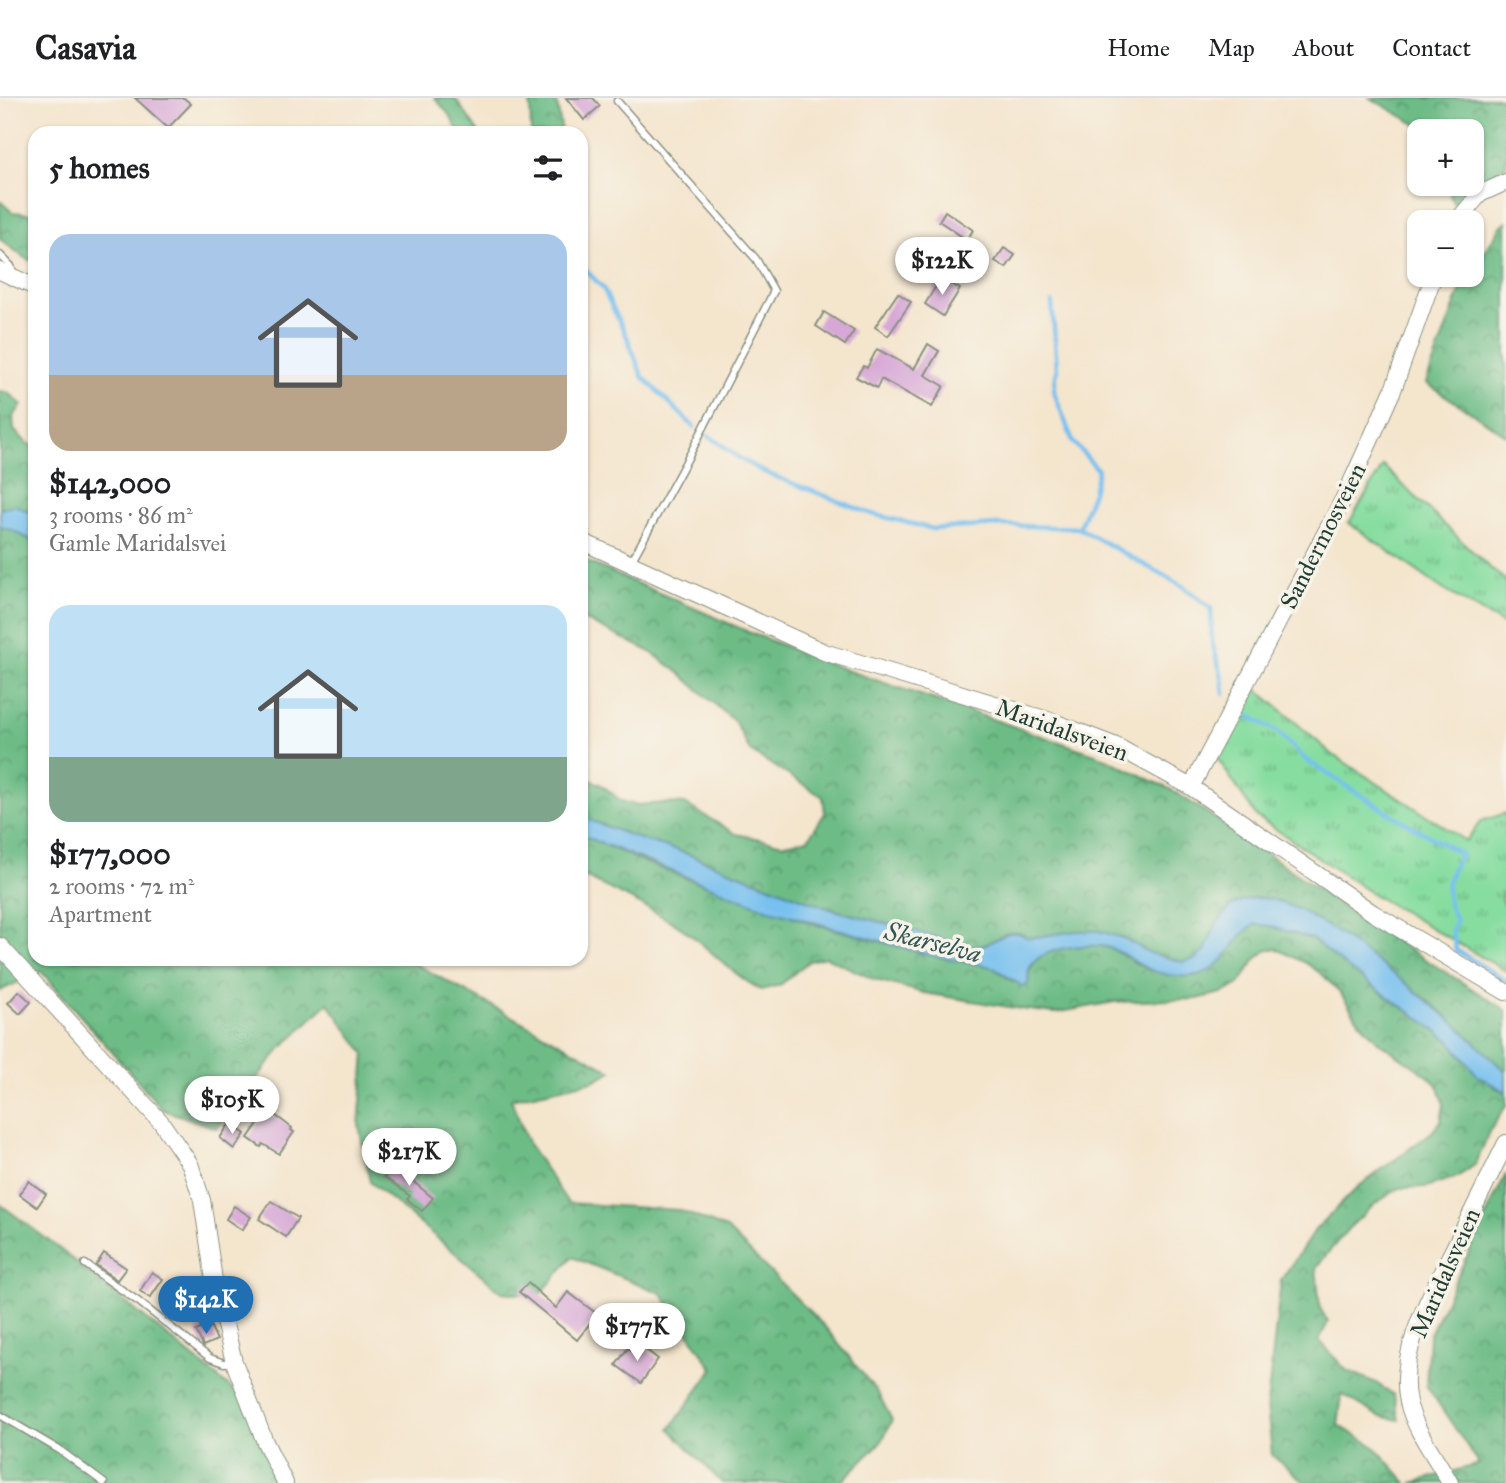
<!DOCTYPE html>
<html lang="en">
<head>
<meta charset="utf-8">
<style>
  body { margin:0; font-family:"IM FELL Great Primer",serif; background:#f2f2f2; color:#202124; height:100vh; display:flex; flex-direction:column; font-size:26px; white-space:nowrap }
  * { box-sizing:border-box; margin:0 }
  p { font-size:23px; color:#757577 }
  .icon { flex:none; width:38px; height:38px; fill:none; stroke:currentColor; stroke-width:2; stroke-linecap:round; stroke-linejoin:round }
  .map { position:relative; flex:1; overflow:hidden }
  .details { position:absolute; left:28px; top:28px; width:560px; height:840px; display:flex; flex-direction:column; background:#fff; border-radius:21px; box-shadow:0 2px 5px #0004 }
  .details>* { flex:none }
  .buttons { position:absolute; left:1407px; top:21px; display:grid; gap:14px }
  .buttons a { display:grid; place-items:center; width:77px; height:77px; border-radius:14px; background:#fff; box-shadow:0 2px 5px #0004; font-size:35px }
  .price { position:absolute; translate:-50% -60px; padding:0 16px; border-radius:24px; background:#fff; color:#222; font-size:23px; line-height:46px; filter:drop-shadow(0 2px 4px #0008) }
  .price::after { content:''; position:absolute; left:50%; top:42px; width:21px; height:16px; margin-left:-10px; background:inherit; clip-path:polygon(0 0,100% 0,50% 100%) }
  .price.current { background:#1f6fb2; color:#fff }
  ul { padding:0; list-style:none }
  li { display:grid; align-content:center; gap:14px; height:371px; padding:0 21px }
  li span { display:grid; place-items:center; height:217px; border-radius:21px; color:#555 }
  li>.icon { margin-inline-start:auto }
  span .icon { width:126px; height:126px; fill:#fffc; stroke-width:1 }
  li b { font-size:30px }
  h2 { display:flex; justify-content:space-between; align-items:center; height:84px; padding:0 21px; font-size:30px }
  header { display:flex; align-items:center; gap:42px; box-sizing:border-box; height:98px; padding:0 35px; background:#fff; border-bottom:2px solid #e0e0e0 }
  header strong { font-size:33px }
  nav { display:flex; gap:38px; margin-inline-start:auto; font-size:24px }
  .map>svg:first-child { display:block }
  .grass { fill:url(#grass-tufts); stroke:#538d6a; stroke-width:2 }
  .forest { fill:url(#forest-crowns); stroke:#467c5d; stroke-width:2 }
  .water { fill:#77c0ef; stroke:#4b7e92; stroke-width:2 }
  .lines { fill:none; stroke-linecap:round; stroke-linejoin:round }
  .stream { stroke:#77c0ef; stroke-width:4.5 }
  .building { fill:#d7a8d7 }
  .service-casing { stroke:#8a9180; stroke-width:9 }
  .tertiary-casing { stroke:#8a9180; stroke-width:18 }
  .service { stroke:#fff; stroke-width:6 }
  .tertiary { stroke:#fff; stroke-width:16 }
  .labels { text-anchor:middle; stroke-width:7; stroke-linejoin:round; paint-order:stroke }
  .street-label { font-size:24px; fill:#1f3d34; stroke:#f7f3e8 }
  .water-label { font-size:26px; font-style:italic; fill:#315759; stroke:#f7f3e8 }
</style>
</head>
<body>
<header>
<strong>Casavia</strong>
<nav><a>Home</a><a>Map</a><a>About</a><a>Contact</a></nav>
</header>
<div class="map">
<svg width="1506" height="1385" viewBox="0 0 1506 1385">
  <defs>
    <pattern id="grass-tufts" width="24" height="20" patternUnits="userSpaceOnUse" patternTransform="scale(1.75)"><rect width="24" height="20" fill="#87dda0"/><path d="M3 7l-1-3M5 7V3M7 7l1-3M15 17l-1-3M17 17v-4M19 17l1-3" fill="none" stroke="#6eb483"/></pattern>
    <pattern id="forest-crowns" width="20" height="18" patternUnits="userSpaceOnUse" patternTransform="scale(1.75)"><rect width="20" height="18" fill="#6dbc86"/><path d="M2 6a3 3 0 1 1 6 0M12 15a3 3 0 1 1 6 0" fill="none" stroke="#599a6e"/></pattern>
  </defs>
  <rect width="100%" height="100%" fill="#f7f3e8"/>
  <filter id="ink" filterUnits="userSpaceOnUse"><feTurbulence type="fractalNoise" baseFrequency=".0143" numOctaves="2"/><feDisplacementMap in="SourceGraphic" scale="14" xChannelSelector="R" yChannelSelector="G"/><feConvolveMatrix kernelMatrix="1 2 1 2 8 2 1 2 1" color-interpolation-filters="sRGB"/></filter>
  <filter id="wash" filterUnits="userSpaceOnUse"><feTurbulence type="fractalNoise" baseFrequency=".00686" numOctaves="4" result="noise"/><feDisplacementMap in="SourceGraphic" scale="28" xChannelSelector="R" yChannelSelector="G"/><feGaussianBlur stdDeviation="1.57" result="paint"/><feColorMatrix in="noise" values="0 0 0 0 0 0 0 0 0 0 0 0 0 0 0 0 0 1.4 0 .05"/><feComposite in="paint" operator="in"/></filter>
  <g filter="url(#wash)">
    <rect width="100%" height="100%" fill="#f4e5cd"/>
    <g class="grass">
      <polygon points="1383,368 1492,472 1506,482 1506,528 1441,490 1349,425"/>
      <polygon points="1257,591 1332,656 1466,743 1481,723 1506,715 1506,788 1501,801 1506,811 1506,873 1374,797 1256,718 1216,658"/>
    </g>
    <g class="forest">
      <polygon points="435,0 455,0 479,35 459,35 451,19"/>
      <polygon points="530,0 556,0 562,35 531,35"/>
      <polygon points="1370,0 1506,0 1506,68 1454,105 1445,86 1472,86 1472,33 1422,33 1419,28"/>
      <polygon points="0,103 12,114 35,116 35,165 23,159 0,141"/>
      <polygon points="1506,124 1506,337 1426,285 1459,196 1501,128"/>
      <polygon points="0,293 9,295 22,307 13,319 14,332 28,346 35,349 35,417 15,407 0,411"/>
      <polygon points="0,429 12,432 35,444 35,861 406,861 612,973 593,983 511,1001 529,1047 568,1105 679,1112 727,1131 825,1229 878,1295 892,1322 882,1343 840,1385 722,1385 670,1331 713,1271 661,1195 572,1159 539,1198 502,1194 370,1084 359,1027 365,956 328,905 282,949 217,1030 163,1012 41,873 0,893"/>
      <polygon points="581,461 751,535 846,572 1098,657 1170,691 1250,743 1348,813 1506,912 1506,974 1439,911 1341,837 1298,811 1258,800 1244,802 1231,808 1205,853 1195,861 1183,864 1150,855 1125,841 1100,833 1076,833 1029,840 1018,835 1008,835 985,847 970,848 827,810 677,752 640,741 581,719 581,677 602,687 621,703 638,707 666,705 685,706 736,736 784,746 808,741 825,715 823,699 750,653 735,624 681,576 649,553 581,520"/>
      <path d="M581,737L659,770L808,824L933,858L992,869L1014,884L1027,878C1031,870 1035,861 1043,856C1058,849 1087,845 1103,848C1117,851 1128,862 1141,868C1160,877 1180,878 1200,877L1232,849L1245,832L1255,826L1270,828L1312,841L1383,896L1429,927L1450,943L1464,962L1496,990L1506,994V1008L1489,1034L1476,1066L1457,1079L1426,1089L1400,1090L1376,1105L1348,1131L1316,1169L1320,1210L1328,1224L1319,1242L1346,1272L1376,1285L1394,1297L1399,1322L1379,1318L1342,1296L1338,1327L1374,1348L1407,1385H1306L1272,1357L1267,1307L1281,1182L1315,1132L1358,1089L1432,1034L1441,1023L1444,1006L1439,989L1428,978L1380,945L1360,924L1340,895L1324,878L1306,865L1277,851H1268L1256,861L1239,886L1225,894L1197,901L1114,904L1055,915L1021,911L924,895L873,881L826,859L809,863L780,887L761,892C733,877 712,853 687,834C654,811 617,795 581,777Z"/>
      <polygon points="1506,1076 1506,1385 1412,1385 1479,1366 1426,1287 1429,1238"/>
      <polygon points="0,1106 61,1152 232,1291 244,1303 279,1385 0,1385"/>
    </g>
    <g class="water">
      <polygon points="15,407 35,417 35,444 12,432 0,429 0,411"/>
      <path d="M581,719L640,741L677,752L827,810L970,848L985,847L1008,835H1018L1029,840L1076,833H1100L1125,841L1150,855L1183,864L1195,861L1205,853L1216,826L1231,808L1244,802L1258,800L1271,801L1298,811L1341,837L1403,883L1459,929L1506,974V994L1478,978L1450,943L1429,927L1354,875L1312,841L1270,828L1255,826C1232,840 1228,868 1201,876C1183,882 1155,876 1139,866C1127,859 1114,849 1100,848C1078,846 1021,852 1029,884L1024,889L992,869L933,858L767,811L581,737Z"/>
    </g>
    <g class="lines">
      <g class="stream">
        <polyline points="581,167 603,190 628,241 642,278 694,329"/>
        <polyline points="1052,204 1057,271 1054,294 1073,344 1098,372 1093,394 1079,430"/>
        <polyline points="709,338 742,362 766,375 872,416 933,431 998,427 1079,430 1184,489 1211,510 1212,544 1222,579 1224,595"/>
        <path d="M1246,616L1278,634L1306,662L1392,717L1461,756C1445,780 1442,797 1456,822L1452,833L1456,852L1506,883"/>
      </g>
    </g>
    <g id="blocks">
      <g class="building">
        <polygon points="135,0 184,0 191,6 168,30"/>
        <polygon points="566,0 593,0 600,8 584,22"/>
        <polygon points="945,113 973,132 967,142 939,123"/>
        <polygon points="1004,150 1015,157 1006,170 995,163"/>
        <polygon points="941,180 960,191 943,218 925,206"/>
        <polygon points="898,195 911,204 888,238 875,229"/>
        <polygon points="824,214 854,233 845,247 816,228"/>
        <polygon points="928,246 939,253 925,277 944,288 932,309 881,281 877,290 856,279 863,268 867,270 877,251 914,271"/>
        <polygon points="19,893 31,904 20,916 8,905"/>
        <polygon points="266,1014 273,1019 275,1017 292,1030 291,1032 294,1034 279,1056 263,1046 261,1049 248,1040"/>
        <polygon points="230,1025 245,1036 234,1051 220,1040"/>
        <polygon points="393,1067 433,1100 422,1113 407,1101 410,1098 384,1079"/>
        <polygon points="29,1083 46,1096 37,1109 19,1096"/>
        <polygon points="271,1103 298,1120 286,1139 259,1121"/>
        <polygon points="234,1108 251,1119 242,1132 226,1121"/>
        <polygon points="104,1155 126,1170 117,1182 96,1167"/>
        <polygon points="152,1174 163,1181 150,1200 140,1193"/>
        <polygon points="528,1185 556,1210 568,1194 597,1216 577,1242 519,1194"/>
        <polygon points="210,1227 217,1242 203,1248 196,1233"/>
        <polygon points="641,1248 658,1261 641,1285 616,1267 628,1250 636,1256"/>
      </g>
    </g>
  </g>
  <g filter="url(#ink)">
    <use href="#blocks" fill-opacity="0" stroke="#8a9180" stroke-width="2"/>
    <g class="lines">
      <g class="service-casing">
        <g id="service">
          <polyline points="617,3 756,161 774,193 690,356 631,464"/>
          <polyline points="0,157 11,168 14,178"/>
          <polyline points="85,1166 139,1204 210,1260 224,1265 232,1264"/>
          <polyline points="0,1317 61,1353 104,1385"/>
        </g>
      </g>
      <g class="tertiary-casing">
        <g id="tertiary">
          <polyline points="1456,124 1480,96 1506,84"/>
          <polyline points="0,173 35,189"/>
          <polyline points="581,443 824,554 1051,623 1116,648 1191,689 1373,815 1506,894"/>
          <polyline points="1191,689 1345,398 1393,292 1434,177"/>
          <polyline points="0,848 161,1024 190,1066 202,1102 214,1182 234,1264 265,1344 285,1385"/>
          <path d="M1450,1385C1436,1359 1415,1333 1408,1304C1396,1252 1436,1187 1458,1142C1474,1110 1490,1078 1506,1045"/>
        </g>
      </g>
      <use href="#service" class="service"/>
      <use href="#tertiary" class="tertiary"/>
    </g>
  </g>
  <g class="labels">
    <g class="street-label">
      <text transform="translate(1323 438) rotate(-63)" y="8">Sandermosveien</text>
      <text transform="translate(1062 632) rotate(20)" y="8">Maridalsveien</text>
      <text transform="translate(1445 1175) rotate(-66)" y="8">Maridalsveien</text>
    </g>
    <g class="water-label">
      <text transform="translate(933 844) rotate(14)" y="9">Skarselva</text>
    </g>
  </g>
</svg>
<div class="buttons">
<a>+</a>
<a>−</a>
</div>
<b class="price" style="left:942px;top:199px">$122K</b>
<b class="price" style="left:232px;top:1038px">$105K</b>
<b class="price" style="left:409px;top:1090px">$217K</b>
<b class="price current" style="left:206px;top:1238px">$142K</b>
<b class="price" style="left:637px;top:1265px">$177K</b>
<section class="details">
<h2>5 homes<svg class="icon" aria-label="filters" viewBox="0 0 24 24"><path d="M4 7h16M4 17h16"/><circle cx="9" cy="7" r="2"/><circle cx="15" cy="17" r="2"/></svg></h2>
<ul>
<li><span style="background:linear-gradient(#a9c7e8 65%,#b9a48a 0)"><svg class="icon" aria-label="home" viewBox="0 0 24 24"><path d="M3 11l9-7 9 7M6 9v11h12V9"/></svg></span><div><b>$142,000</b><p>3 rooms · 86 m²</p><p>Gamle Maridalsvei</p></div></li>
<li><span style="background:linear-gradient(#bfe0f5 70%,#7fa58c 0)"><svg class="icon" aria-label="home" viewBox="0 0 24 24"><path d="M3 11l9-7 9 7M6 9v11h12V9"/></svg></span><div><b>$177,000</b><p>2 rooms · 72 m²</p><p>Apartment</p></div></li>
</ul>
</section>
</div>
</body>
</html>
